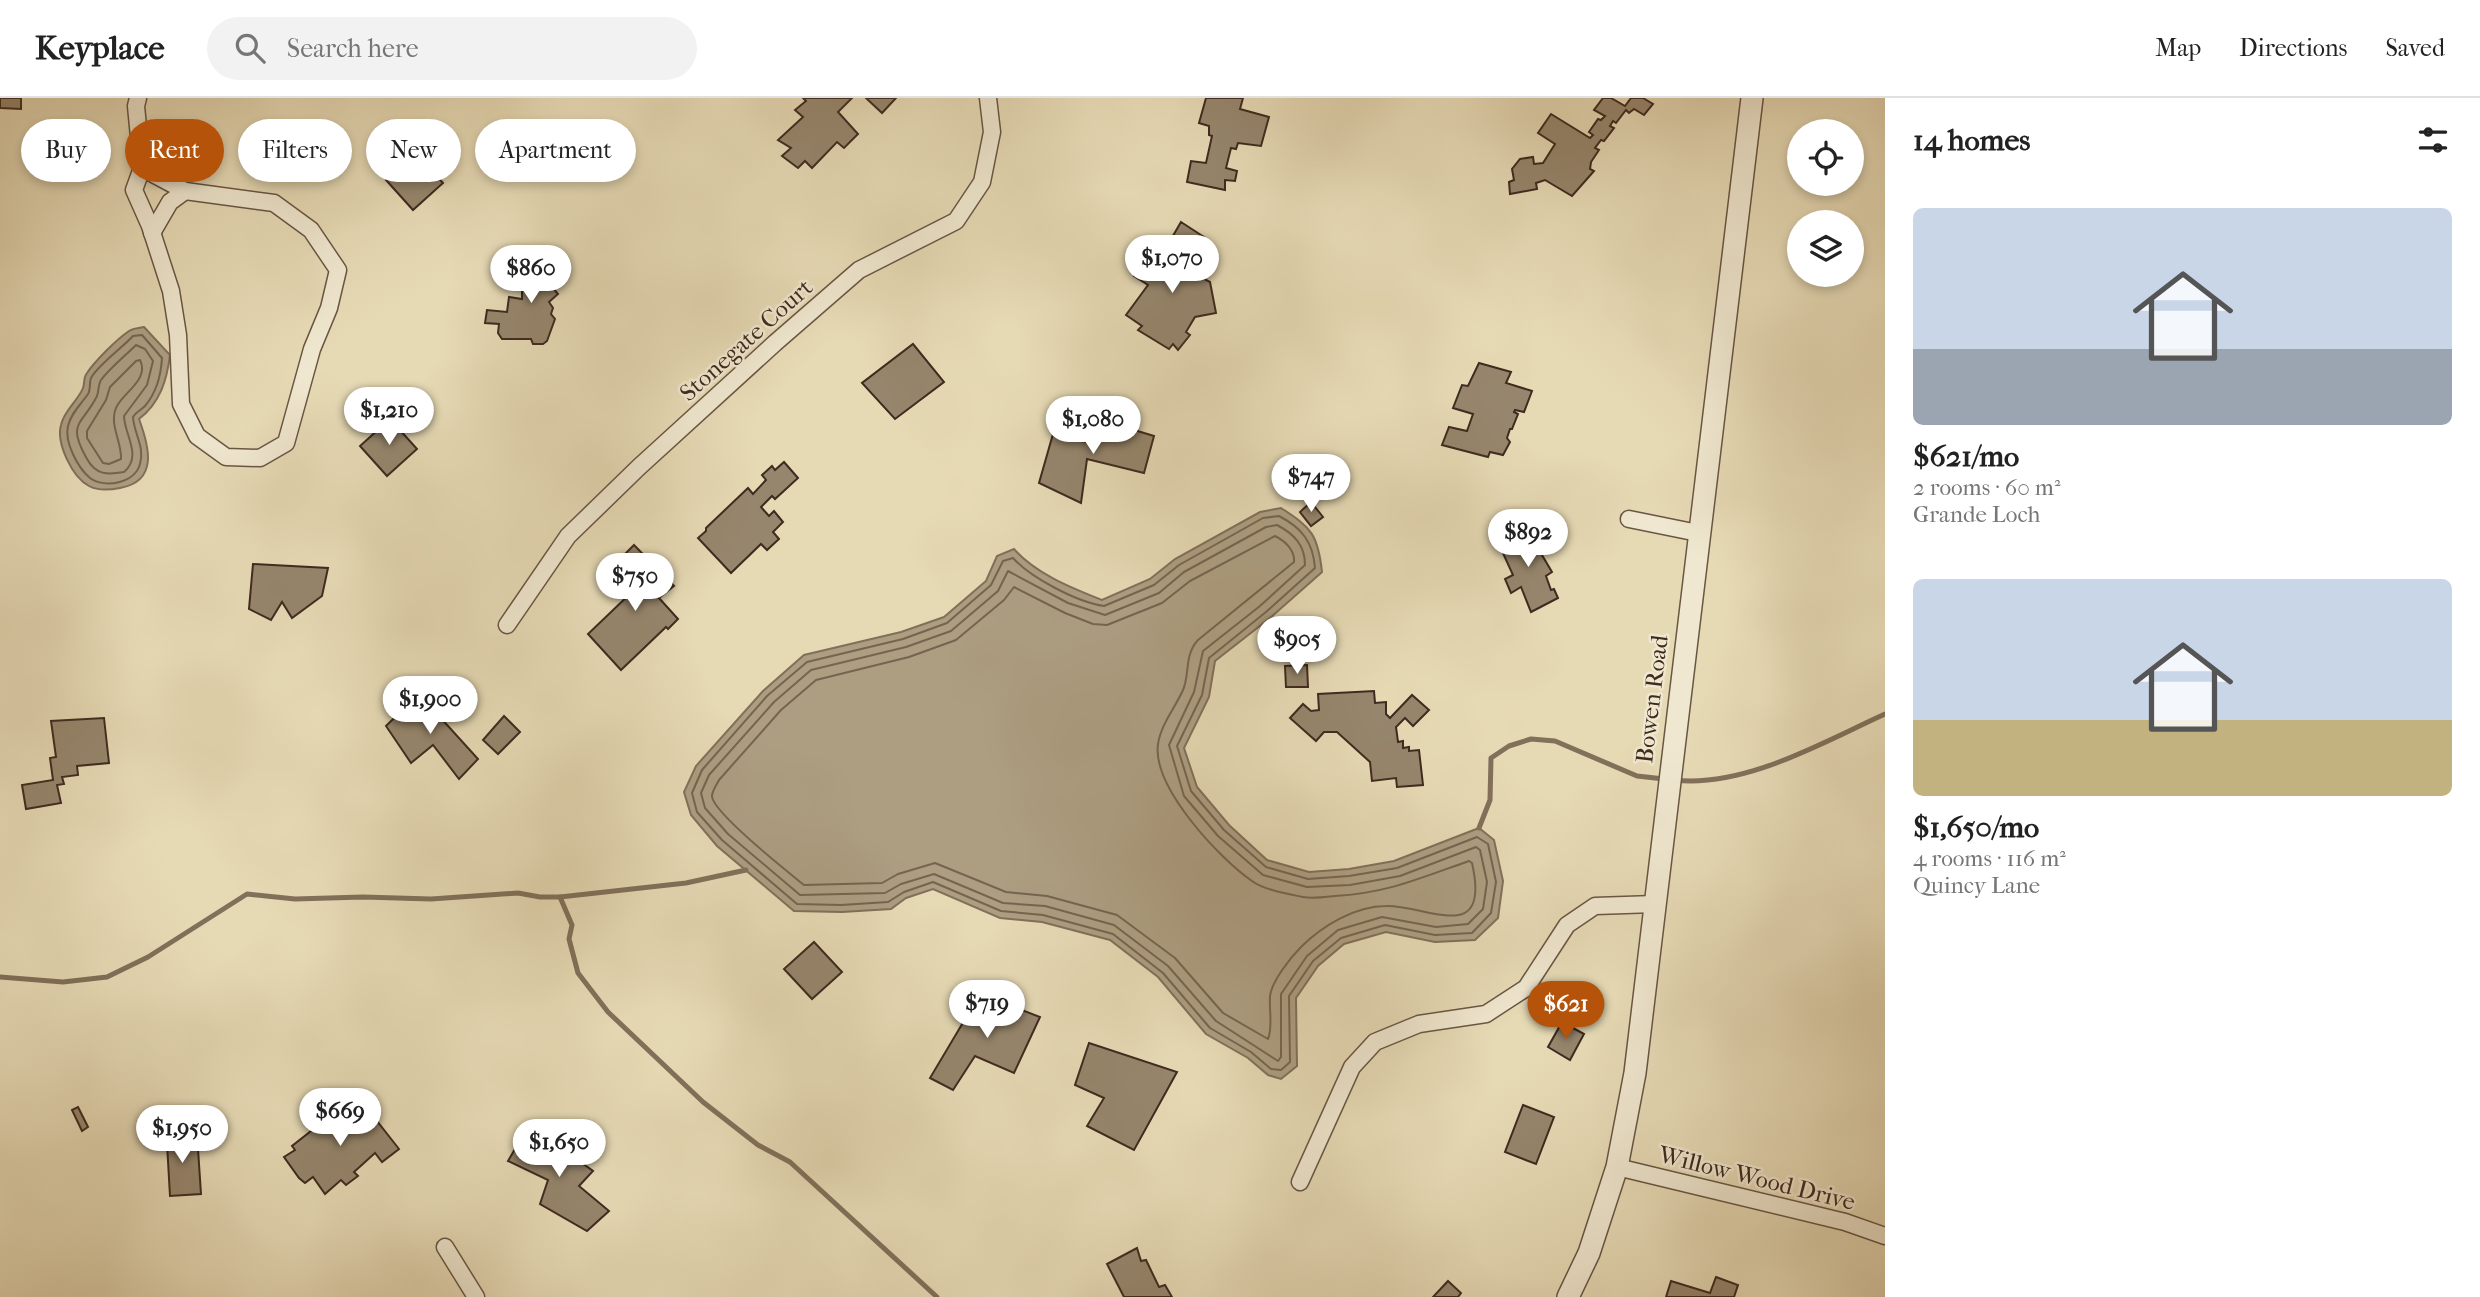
<!DOCTYPE html>
<html lang="en">
<head>
<meta charset="utf-8">
<style>
  body { margin:0; font-family:"IM FELL French Canon",serif; background:#f2f2f2; color:#222; height:100vh; display:flex; flex-direction:column; font-size:26px; white-space:nowrap }
  * { box-sizing:border-box; margin:0 }
  p { font-size:23px; color:#767676 }
  .icon { flex:none; width:38px; height:38px; fill:none; stroke:currentColor; stroke-width:2; stroke-linecap:round; stroke-linejoin:round }
  .map { position:relative; flex:1; overflow:hidden }
  .drawer { display:flex; flex-direction:column; background:#fff; width:595px }
  .drawer>* { flex:none }
  .hud { position:absolute; left:21px; top:21px; width:665px; height:63px; display:flex; gap:14px }
  .fabs { position:absolute; left:1787px; top:21px; display:grid; gap:14px }
  .fabs a { display:grid; place-items:center; width:77px; height:77px; border-radius:50%; background:#fff; box-shadow:0 4px 10px #0003; font-size:35px }
  .price { position:absolute; translate:-50% -60px; padding:0 16px; border-radius:24px; background:#fff; color:#222; font-size:23px; line-height:46px; filter:drop-shadow(0 2px 4px #0008) }
  .price::after { content:''; position:absolute; left:50%; top:42px; width:21px; height:16px; margin-left:-10px; background:inherit; clip-path:polygon(0 0,100% 0,50% 100%) }
  .price.on { background:#b45309; color:#fff }
  ul { padding:0; list-style:none }
  li { display:grid; align-content:center; gap:14px; height:371px; padding:0 28px }
  li span { display:grid; place-items:center; height:217px; border-radius:10px; color:#555 }
  li>.icon { margin-inline-start:auto }
  span .icon { width:126px; height:126px; fill:#fffc; stroke-width:1 }
  li b { font-size:30px }
  h2 { display:flex; justify-content:space-between; align-items:center; height:84px; padding:0 28px; font-size:30px }
  .chip { padding:0 24px; border-radius:32px; background:#fff; box-shadow:0 4px 10px #0003; font-size:24px; line-height:63px }
  .chip.on { background:#b45309; color:#fff }
  header { display:flex; align-items:center; gap:42px; box-sizing:border-box; height:98px; padding:0 35px; background:#fff; border-bottom:2px solid #e0e0e0 }
  header strong { font-size:33px }
  nav { display:flex; gap:38px; margin-inline-start:auto; font-size:24px }
  .search { width:490px; height:63px; background:#f2f2f2; display:flex; align-items:center; gap:18px; box-sizing:border-box; padding:0 24px; border-radius:38px; color:#767676; font-size:26px }
  main { display:flex; flex:1; min-height:0 }
  .map>svg:first-child { display:block }
  .water { fill:#ad9e82; stroke:#81705a; stroke-width:2 }
  .lines { fill:none; stroke-linecap:round; stroke-linejoin:round }
  .shore { stroke:#766450; stroke-width:2 }
  .stream { stroke:#81705a; stroke-width:5 }
  .building { fill:#96866d; stroke:#3f2a1f; stroke-width:2 }
  .minor-casing { stroke:#695644; stroke-width:19 }
  .tertiary-casing { stroke:#695644; stroke-width:24 }
  .minor { stroke:#efe7cf; stroke-width:16 }
  .tertiary { stroke:#efe7cf; stroke-width:21 }
  .labels { text-anchor:middle; stroke-width:5; stroke-linejoin:round; paint-order:stroke }
  .street-label { font-size:24px; fill:#3f2a1f; stroke:#efe7cf }
</style>
</head>
<body>
<header>
<strong>Keyplace</strong>
<div class="search"><svg class="icon" aria-label="search" viewBox="0 0 24 24"><circle cx="10" cy="10" r="6"/><path d="M15 15l6 6"/></svg>Search here</div>
<nav><a>Map</a><a>Directions</a><a>Saved</a></nav>
</header>
<main>
<div class="map">
<svg width="1885" height="1199" viewBox="0 0 1885 1199">
  <rect width="100%" height="100%" fill="#e6dab5"/>
  <filter id="stains"><feTurbulence type="fractalNoise" baseFrequency=".00286" numOctaves="4"/><feColorMatrix values="0 0 0 0 .2 0 0 0 0 .09 0 0 0 0 .02 0 0 0 .5 -.17"/></filter>
  <radialGradient id="worn" r=".72"><stop offset=".6" stop-color="#630" stop-opacity="0"/><stop offset="1" stop-color="#630" stop-opacity=".3"/></radialGradient>
  <g class="water">
    <path d="M144,229L170,257C167,282 160,305 139,321C149,348 159,383 120,390C110,392 98,393 89,388C72,379 56,345 61,327C64,312 78,303 83,290C85,285 83,280 87,275C95,263 117,241 129,233C133,230 139,230 144,229Z"/>
    <path d="M1281,410C1312,430 1318,437 1322,474L1270,520L1215,563L1209,599L1184,650L1197,689L1229,727L1267,762L1309,774L1349,771L1394,763L1479,730L1494,742L1503,783L1498,820L1475,842L1435,844L1386,834L1344,846L1318,868L1296,900L1297,968L1281,981L1268,977L1248,960L1206,936L1158,879L1110,842L1042,824L1000,820L933,791L906,800L891,811L842,814L794,813L717,748L691,717L684,694L696,668L763,593L804,557L901,534L944,519L986,483L997,458L1014,451C1036,476 1072,490 1102,502L1150,481L1175,461L1260,414Z"/>
  </g>
  <g class="lines">
    <g class="shore">
      <path d="M142,237L162,260C161,277 156,295 145,308C141,312 136,314 133,319C134,336 145,349 140,366C135,385 105,391 90,380C78,370 64,344 68,328C71,315 81,306 88,296C91,291 89,285 91,280C97,268 123,249 133,238Z"/>
      <path d="M136,247L145,251L153,263L147,287L124,318C124,336 143,358 124,374C107,377 96,377 87,361C66,324 82,328 97,298C99,293 98,287 101,282C110,270 125,258 136,247Z"/>
      <path d="M140,262C150,282 122,295 116,310C109,327 122,344 121,361L109,366L103,365L87,340V333L106,302L110,289L136,263Z"/>
      <path d="M1279,418C1302,430 1313,444 1315,470L1266,514L1209,560L1202,597L1177,648L1191,693L1224,732L1266,769L1308,781L1349,778L1397,770L1477,739L1488,746L1496,784L1491,815L1472,835L1435,837L1385,827L1341,840L1313,863L1289,898L1290,964L1281,972L1271,971L1251,954L1210,930L1163,875L1113,836L1043,817L1001,813L933,784L904,794L888,804L841,807L797,806L722,742L697,714L692,695L702,672L767,598L807,564L903,541L947,525L991,487L1003,463L1013,460C1031,480 1077,504 1104,508L1154,487L1179,467L1263,420Z"/>
      <path d="M1277,427C1294,436 1305,447 1305,467L1260,508L1203,553L1194,594L1169,647L1184,698L1218,738L1263,777L1307,789L1350,787L1400,778L1476,749L1480,752L1487,784L1483,811L1468,826L1436,829L1382,819L1338,832L1307,858L1281,896V959L1278,963L1216,923L1168,868L1114,827L1045,808L1003,805L934,776L901,786L885,795L800,797L728,736L705,710L701,695L709,677L774,604L811,572L906,549L951,533L998,493L1008,473L1068,505L1105,517L1159,495L1184,474L1266,429Z"/>
      <path d="M1275,438C1285,443 1295,452 1294,464L1198,542C1184,557 1190,576 1183,592C1175,610 1161,626 1158,646C1152,689 1219,760 1252,783C1264,792 1288,796 1303,799C1313,801 1325,799 1335,798C1388,795 1420,780 1469,763L1472,765C1491,849 1427,807 1386,808C1355,808 1322,828 1301,849C1290,860 1272,883 1270,898C1269,912 1273,929 1268,941L1223,915L1175,860L1117,817L1047,798L1006,794L935,765L898,776L882,785L804,787C788,774 712,714 712,698C712,693 717,686 719,682L781,612L816,582L909,559L956,542L1004,502L1014,489L1065,515L1093,526L1107,527L1162,505L1190,483Z"/>
    </g>
    <g class="stream">
      <path d="M1674,682C1745,690 1821,645 1885,616"/>
      <polyline points="1479,730 1490,702 1491,660 1509,648 1531,641 1555,643 1637,678 1664,681"/>
      <polyline points="560,799 572,827 569,841 578,875 608,914 703,1004 758,1047 790,1064 937,1199"/>
      <polyline points="0,879 63,884 107,879 148,859 247,796 295,801 363,799 431,801 518,795 540,799 560,799 686,785 746,772"/>
    </g>
  </g>
  <g class="building">
    <polygon points="0,0 21,0 21,11 0,10"/>
    <polygon points="803,0 852,0 838,14 858,36 844,50 837,44 812,70 805,63 798,70 782,58 791,50 778,42 803,19 795,12 806,3"/>
    <polygon points="866,0 896,0 882,15"/>
    <polygon points="1206,0 1243,0 1240,11 1269,19 1261,48 1238,45 1236,51 1231,50 1226,70 1237,73 1235,83 1225,82 1225,92 1187,84 1191,63 1206,65 1212,38 1209,37 1209,28 1199,25"/>
    <polygon points="1603,0 1611,0 1625,8 1631,0 1643,0 1653,6 1644,17 1634,11 1629,15 1626,12 1616,25 1613,23 1610,28 1614,30 1604,43 1601,42 1595,50 1599,52 1591,64 1590,71 1594,73 1572,98 1545,82 1536,85 1537,91 1510,96 1509,84 1514,82 1512,71 1520,61 1533,59 1534,66 1543,65 1555,46 1538,35 1551,16 1590,40 1593,37 1589,34 1598,21 1601,22 1605,18 1594,12"/>
    <polygon points="416,55 443,85 413,112 386,82"/>
    <polygon points="1181,124 1204,139 1183,170 1210,184 1216,215 1195,219 1186,234 1190,237 1178,252 1173,246 1169,251 1138,232 1142,228 1126,217 1148,187 1134,178 1148,160 1172,172 1186,155 1170,143"/>
    <polygon points="552,151 566,166 554,175 559,182 552,189 558,196 549,204 553,210 551,216 555,221 547,243 543,246 533,246 531,241 502,241 498,235 499,226 485,225 487,212 507,214 509,199 522,201 522,188 531,190 535,187 534,174 530,169"/>
    <polygon points="913,246 944,284 895,321 862,285"/>
    <polygon points="1479,265 1511,274 1506,285 1532,293 1524,314 1515,312 1514,314 1518,316 1512,331 1510,331 1507,340 1510,344 1503,357 1490,354 1488,359 1442,347 1449,329 1467,333 1473,316 1453,310 1462,287 1468,288"/>
    <polygon points="1091,319 1154,338 1144,375 1087,361 1081,405 1039,385 1053,336 1086,344"/>
    <polygon points="390,321 417,351 387,378 360,348"/>
    <polygon points="784,364 798,380 775,401 772,398 761,409 769,418 774,413 783,424 773,434 779,441 767,452 761,446 731,475 698,440 706,433 706,430 748,390 753,396 766,382 762,377 772,368 775,372"/>
    <polygon points="1311,404 1323,419 1311,428 1300,414"/>
    <polygon points="1522,427 1526,439 1534,434 1542,451 1539,452 1552,474 1546,478 1551,492 1554,491 1558,500 1531,514 1521,489 1511,495 1505,481 1513,477 1502,453 1512,448 1506,435"/>
    <polygon points="634,447 674,488 659,500 678,521 668,531 666,529 621,572 588,536 633,493 639,500 646,494 617,464"/>
    <polygon points="253,466 328,470 322,498 292,520 282,504 271,522 249,511"/>
    <polygon points="1307,567 1308,589 1286,589 1285,568"/>
    <polygon points="1374,593 1375,605 1386,604 1386,616 1390,620 1412,597 1429,612 1413,628 1405,620 1396,629 1398,644 1403,643 1403,650 1409,649 1409,653 1419,652 1423,687 1397,689 1396,680 1372,683 1370,664 1337,634 1324,634 1316,643 1290,620 1303,606 1311,613 1319,612 1318,596"/>
    <polygon points="419,596 478,661 459,681 433,647 411,665 386,628"/>
    <polygon points="504,618 520,634 498,656 483,642"/>
    <polygon points="104,620 109,665 77,668 78,677 62,679 64,686 57,687 61,705 26,711 22,687 53,682 50,660 56,659 51,623"/>
    <polygon points="814,844 842,874 812,901 784,871"/>
    <polygon points="980,896 1040,919 1014,975 975,958 953,992 930,980"/>
    <polygon points="1562,924 1584,936 1570,962 1548,949"/>
    <polygon points="1089,945 1177,974 1134,1052 1087,1028 1104,1000 1075,987"/>
    <polygon points="344,1007 362,1010 359,1015 367,1023 373,1018 399,1051 382,1064 375,1055 354,1074 358,1078 346,1087 341,1082 325,1096 313,1079 305,1085 299,1080 284,1059 295,1052 292,1048"/>
    <polygon points="1523,1007 1554,1019 1536,1066 1505,1054"/>
    <polygon points="78,1009 88,1029 82,1033 72,1012"/>
    <polygon points="182,1026 183,1052 198,1051 201,1096 170,1098 166,1028"/>
    <polygon points="529,1027 593,1073 579,1088 609,1113 587,1133 540,1106 548,1082 508,1063"/>
    <polygon points="1137,1150 1141,1163 1146,1162 1159,1189 1165,1187 1172,1199 1124,1199 1107,1166"/>
    <polygon points="1716,1179 1738,1187 1734,1199 1666,1199 1671,1183 1710,1195"/>
    <polygon points="1448,1183 1461,1195 1458,1199 1433,1199"/>
  </g>
  <g class="lines">
    <g class="minor-casing">
      <g id="minor">
        <polyline points="138,0 136,8 142,70 134,92 150,128 171,193 178,237 181,306 197,338 226,359 260,360 286,345 312,251 329,210 338,172 311,132 274,105 185,93 142,70"/>
        <polyline points="152,135 170,104 185,93"/>
        <polyline points="1629,421 1698,435"/>
        <polyline points="507,527 568,438 639,369 775,245 859,172 956,123 982,84 992,34 988,0"/>
        <polyline points="1617,1069 1845,1124 1885,1138"/>
        <polyline points="1300,1084 1352,969 1375,944 1419,926 1486,916 1526,890 1567,827 1595,808 1655,806"/>
        <polyline points="445,1149 476,1199"/>
      </g>
    </g>
    <g class="tertiary-casing">
      <polyline id="tertiary" points="1568,1199 1589,1155 1617,1069 1635,975 1752,0"/>
    </g>
    <use href="#minor" class="minor"/>
    <use href="#tertiary" class="tertiary"/>
  </g>
  <g class="labels">
    <g class="street-label">
      <text transform="translate(746 242) rotate(-42)" y="8">Stonegate Court</text>
      <text transform="translate(1652 601) rotate(-83)" y="8">Bowen Road</text>
      <text transform="translate(1757 1080) rotate(14)" y="8">Willow Wood Drive</text>
    </g>
  </g>
  <rect width="100%" height="100%" filter="url(#stains)"/>
  <rect width="100%" height="100%" fill="url(#worn)"/>
</svg>
<div class="fabs">
<a><svg class="icon" aria-label="locate" viewBox="0 0 24 24"><circle cx="12" cy="12" r="6"/><path d="M12 2v4M12 18v4M2 12h4M18 12h4"/></svg></a>
<a><svg class="icon" aria-label="layers" viewBox="0 0 24 24"><path d="M12 4l9 5-9 5-9-5zM3 14l9 5 9-5"/></svg></a>
</div>
<b class="price" style="left:1172px;top:197px">$1,070</b>
<b class="price" style="left:531px;top:207px">$860</b>
<b class="price" style="left:389px;top:349px">$1,210</b>
<b class="price" style="left:1093px;top:358px">$1,080</b>
<b class="price" style="left:1311px;top:416px">$747</b>
<b class="price" style="left:1528px;top:471px">$892</b>
<b class="price" style="left:635px;top:515px">$750</b>
<b class="price" style="left:1297px;top:578px">$905</b>
<b class="price" style="left:430px;top:638px">$1,900</b>
<b class="price" style="left:987px;top:942px">$719</b>
<b class="price on" style="left:1566px;top:943px">$621</b>
<b class="price" style="left:340px;top:1050px">$669</b>
<b class="price" style="left:182px;top:1067px">$1,950</b>
<b class="price" style="left:559px;top:1081px">$1,650</b>
<div class="hud">
<a class="chip">Buy</a>
<a class="chip on">Rent</a>
<a class="chip">Filters</a>
<a class="chip">New</a>
<a class="chip">Apartment</a>
</div>
</div>
<section class="drawer">
<h2>14 homes<svg class="icon" aria-label="filters" viewBox="0 0 24 24"><path d="M4 7h16M4 17h16"/><circle cx="9" cy="7" r="2"/><circle cx="15" cy="17" r="2"/></svg></h2>
<ul>
<li><span style="background:linear-gradient(#c9d6e8 65%,#9aa5b1 0)"><svg class="icon" aria-label="home" viewBox="0 0 24 24"><path d="M3 11l9-7 9 7M6 9v11h12V9"/></svg></span><div><b>$621/mo</b><p>2 rooms · 60 m²</p><p>Grande Loch</p></div></li>
<li><span style="background:linear-gradient(#c9d6e8 65%,#c2b280 0)"><svg class="icon" aria-label="home" viewBox="0 0 24 24"><path d="M3 11l9-7 9 7M6 9v11h12V9"/></svg></span><div><b>$1,650/mo</b><p>4 rooms · 116 m²</p><p>Quincy Lane</p></div></li>
</ul>
</section>
</main>
</body>
</html>
